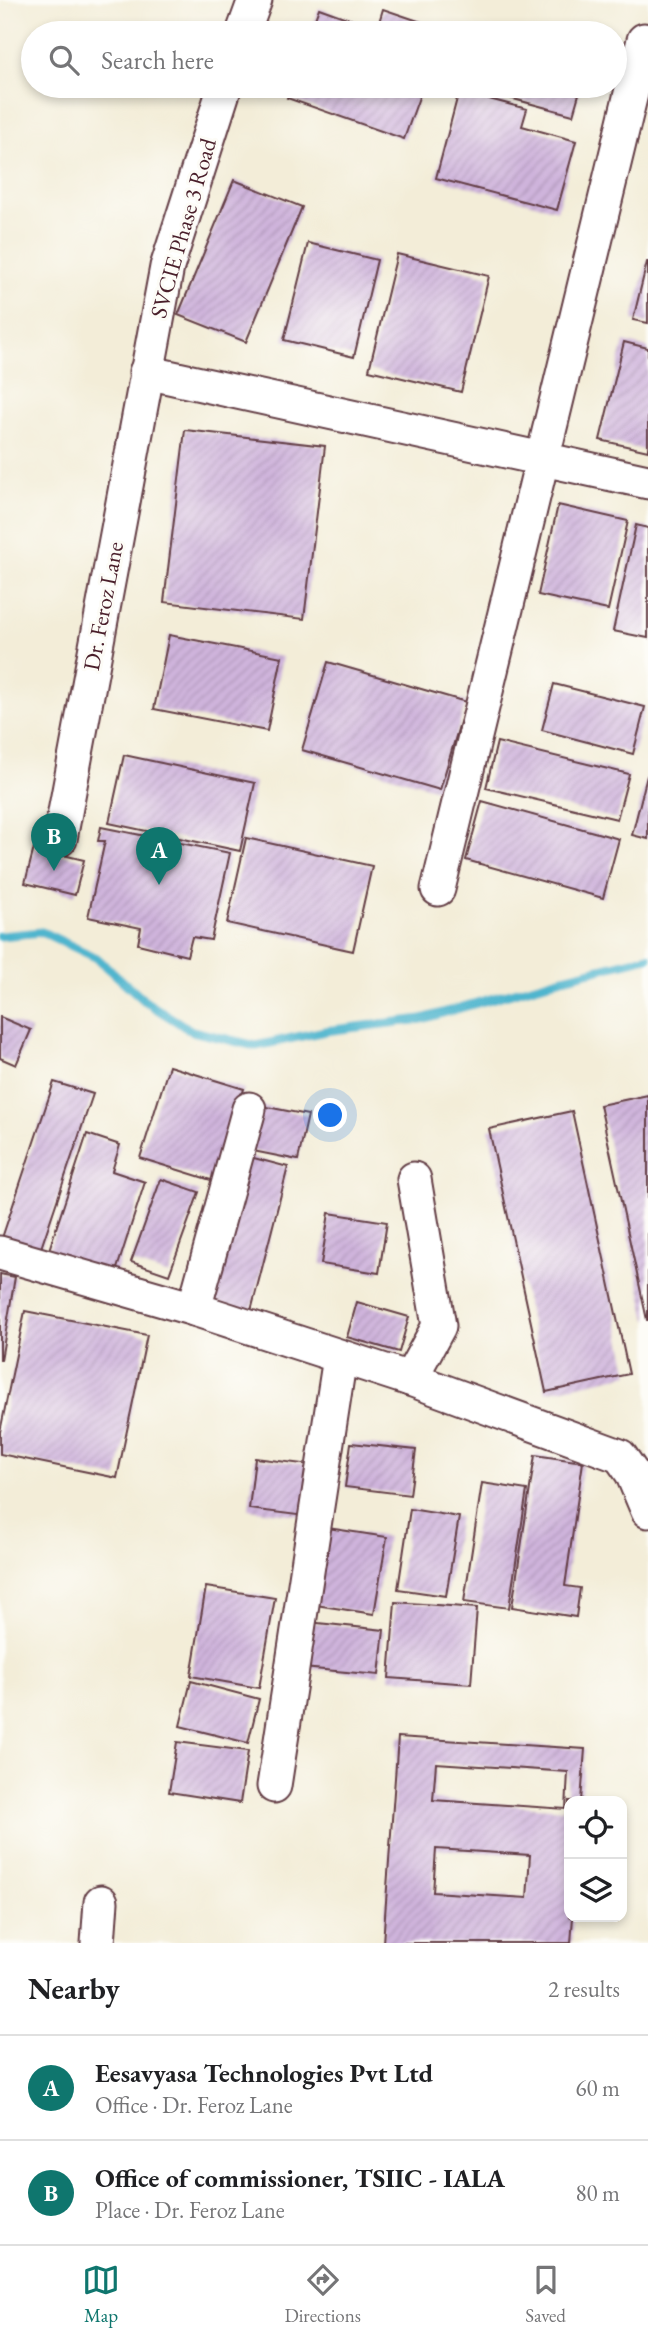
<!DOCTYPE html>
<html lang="en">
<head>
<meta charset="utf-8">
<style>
	:root { --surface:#fff; --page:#f2f2f2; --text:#202124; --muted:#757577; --line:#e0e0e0; --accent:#0f766e }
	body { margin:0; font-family:"EB Garamond",serif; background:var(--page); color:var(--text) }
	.controls { position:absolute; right:21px; bottom:21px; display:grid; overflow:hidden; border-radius:14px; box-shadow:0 4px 10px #0003 }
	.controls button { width:63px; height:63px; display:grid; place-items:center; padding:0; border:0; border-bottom:2px solid var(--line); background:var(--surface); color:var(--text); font:35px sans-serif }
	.you { position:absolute; left:331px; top:1116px; width:24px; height:24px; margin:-18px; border:5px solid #fff; border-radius:50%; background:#1a73e8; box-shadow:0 0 0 10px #1a73e833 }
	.badge { display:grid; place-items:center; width:46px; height:46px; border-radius:50%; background:var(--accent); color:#fff; font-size:23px; font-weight:700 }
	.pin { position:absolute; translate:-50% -58px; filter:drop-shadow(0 2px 4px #0008) }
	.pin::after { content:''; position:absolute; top:37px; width:24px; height:21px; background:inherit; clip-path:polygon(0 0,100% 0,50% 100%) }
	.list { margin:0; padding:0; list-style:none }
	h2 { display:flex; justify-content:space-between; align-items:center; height:91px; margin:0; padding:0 28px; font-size:30px }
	h2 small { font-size:23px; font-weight:400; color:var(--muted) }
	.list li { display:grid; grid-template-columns:46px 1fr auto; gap:21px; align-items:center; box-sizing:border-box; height:105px; padding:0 28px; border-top:2px solid var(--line) }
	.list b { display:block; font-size:26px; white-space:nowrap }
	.list p { margin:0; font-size:23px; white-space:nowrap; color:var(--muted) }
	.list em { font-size:23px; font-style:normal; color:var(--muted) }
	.icon { flex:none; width:38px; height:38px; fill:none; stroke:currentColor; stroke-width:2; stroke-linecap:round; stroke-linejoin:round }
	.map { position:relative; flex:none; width:648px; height:1943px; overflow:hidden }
	.search { position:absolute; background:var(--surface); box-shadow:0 4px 10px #0003; left:21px; right:21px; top:21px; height:77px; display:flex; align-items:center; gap:18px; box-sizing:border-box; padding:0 24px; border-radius:38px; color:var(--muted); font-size:26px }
	.sheet { height:301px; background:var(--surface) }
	nav { display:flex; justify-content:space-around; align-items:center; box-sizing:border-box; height:98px; border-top:2px solid var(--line); background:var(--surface); font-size:19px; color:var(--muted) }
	nav a { display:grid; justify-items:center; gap:4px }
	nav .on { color:var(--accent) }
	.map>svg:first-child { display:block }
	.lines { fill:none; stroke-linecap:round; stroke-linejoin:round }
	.stream { stroke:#4fb5ce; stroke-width:9 }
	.building { fill:url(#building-hatch); fill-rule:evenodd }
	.minor-casing { stroke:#633e45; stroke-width:37 }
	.minor { stroke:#fff; stroke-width:33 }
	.labels { text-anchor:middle; stroke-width:6; stroke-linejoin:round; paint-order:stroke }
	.street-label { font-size:23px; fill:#4a1f2b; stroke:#fdfcf7 }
</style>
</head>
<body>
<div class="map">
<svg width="648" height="1943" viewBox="0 0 648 1943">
	<defs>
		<pattern id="building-hatch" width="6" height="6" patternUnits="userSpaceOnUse" patternTransform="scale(1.75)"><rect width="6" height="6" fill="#cfb4dc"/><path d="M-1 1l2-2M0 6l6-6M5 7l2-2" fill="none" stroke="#b39abd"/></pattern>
	</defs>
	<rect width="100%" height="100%" fill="#fdfcf7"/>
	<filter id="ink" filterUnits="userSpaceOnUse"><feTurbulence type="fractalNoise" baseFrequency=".0143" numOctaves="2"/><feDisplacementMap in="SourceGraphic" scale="14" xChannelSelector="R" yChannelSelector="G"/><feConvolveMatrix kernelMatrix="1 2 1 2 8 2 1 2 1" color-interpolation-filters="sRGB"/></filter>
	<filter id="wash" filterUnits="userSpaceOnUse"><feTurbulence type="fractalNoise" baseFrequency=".00686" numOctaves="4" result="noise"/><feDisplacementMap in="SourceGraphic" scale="28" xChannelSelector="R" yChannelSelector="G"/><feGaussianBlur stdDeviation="1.57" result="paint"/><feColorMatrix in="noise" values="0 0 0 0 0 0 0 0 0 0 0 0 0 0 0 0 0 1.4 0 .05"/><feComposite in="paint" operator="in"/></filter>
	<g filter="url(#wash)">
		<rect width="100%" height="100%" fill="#f3edd8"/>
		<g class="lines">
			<path class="stream" d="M0,936L42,932L97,958L146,1002L192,1031L256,1046L325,1031L422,1019L559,979L648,957"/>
		</g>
		<g id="blocks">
			<g class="building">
				<path d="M319,8L377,29L383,9L442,29L441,33H310Z"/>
				<path d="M292,86H423L404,139L287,98Z"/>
				<path d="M550,86L579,94L573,115L469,87Z"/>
				<path d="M459,91L527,109L522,126L576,141L557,210L436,178Z"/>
				<path d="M234,180L302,207L246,342L178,315Z"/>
				<path d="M308,243L377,260L354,357L284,340Z"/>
				<path d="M397,254L489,276L461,392L369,370Z"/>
				<path d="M647,262H648V323L633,320Z"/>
				<path d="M624,342L648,348V451L600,440Z"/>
				<path d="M185,430L325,446L304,619L164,602Z"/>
				<path d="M558,505L628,521L608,610L538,595Z"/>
				<path d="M636,525L648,528V638L613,631Z"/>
				<path d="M169,635L282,657L267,731L154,709Z"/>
				<path d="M328,662L466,702L440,790L302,750Z"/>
				<path d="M554,684L645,707L633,754L542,730Z"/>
				<path d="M497,742L629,774L617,819L486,788Z"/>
				<path d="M124,755L255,783L240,851L109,823Z"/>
				<path d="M647,776H648V839L632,835Z"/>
				<path d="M482,801L619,839L603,898L466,860Z"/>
				<path d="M101,827L230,853L211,940L192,937L187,956L138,944L141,928L88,917L105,841H98Z"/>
				<path d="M246,838L372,866L353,951L227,923Z"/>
				<path d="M34,848L84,860L75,895L25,883Z"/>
				<path d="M0,1017L31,1030L16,1065L0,1058Z"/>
				<path d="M169,1066L244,1089L214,1181L140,1158Z"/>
				<path d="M54,1082L93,1094L39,1254L1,1241Z"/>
				<path d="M648,1095V1320H647L600,1105Z"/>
				<path d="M257,1105L308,1115L298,1160L248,1150Z"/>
				<path d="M572,1111L629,1374L546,1392L489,1129Z"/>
				<path d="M87,1134L120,1145L112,1171L145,1182L115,1275L48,1253Z"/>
				<path d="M246,1156L288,1167L251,1311L209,1300Z"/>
				<path d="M161,1179L199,1192L169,1275L131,1262Z"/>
				<path d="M329,1213L387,1222L379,1273L321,1264Z"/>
				<path d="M0,1274L15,1277L1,1360H0Z"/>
				<path d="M357,1302L409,1317L399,1352L347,1337Z"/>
				<path d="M25,1311L147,1335L117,1478L0,1454V1432Z"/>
				<path d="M351,1443L416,1450L410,1495L345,1487Z"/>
				<path d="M535,1455L583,1462L565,1586L580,1588L576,1617L512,1607Z"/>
				<path d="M255,1458L311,1465L305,1516L249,1509Z"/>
				<path d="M482,1483L527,1490L509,1608L464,1602Z"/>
				<path d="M410,1509L459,1517L446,1596L398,1589Z"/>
				<path d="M321,1527L387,1537L374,1614L309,1604Z"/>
				<path d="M206,1587L275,1598L259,1688L191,1676Z"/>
				<path d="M395,1602L477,1608L471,1684L389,1678Z"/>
				<path d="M308,1622L384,1630L379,1675L303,1668Z"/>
				<path d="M191,1681L259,1699L248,1743L180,1726Z"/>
				<path d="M398,1737L585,1749L581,1801H569V1917H573L571,1943H383ZM436,1763L568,1772L566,1809L433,1800ZM436,1849L530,1855L527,1898L433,1892Z"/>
				<path d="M177,1742L248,1751L240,1803L169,1792Z"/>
			</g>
		</g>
	</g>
	<g filter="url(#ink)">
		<use href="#blocks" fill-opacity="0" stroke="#633e45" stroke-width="2"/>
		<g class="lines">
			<g class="minor-casing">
				<g id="minor">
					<path d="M243,33L255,0"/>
					<path d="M146,372L648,482"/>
					<path d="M60,839L167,267L225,86"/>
					<path d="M438,889L644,40"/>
					<path d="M0,1253L194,1309L410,1379L620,1456L632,1473L648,1511"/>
					<path d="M194,1309L249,1109"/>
					<path d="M410,1379L439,1326L414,1179"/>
					<path d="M274,1786L340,1357"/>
					<path d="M98,1943L101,1902"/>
				</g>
			</g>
			<use href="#minor" class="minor"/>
		</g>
	</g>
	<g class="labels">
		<g class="street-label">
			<text transform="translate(183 228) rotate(-74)" y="8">SVCIE Phase 3 Road</text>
			<text transform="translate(103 606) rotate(-79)" y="8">Dr. Feroz Lane</text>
		</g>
	</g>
</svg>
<div class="controls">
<button><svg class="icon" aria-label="locate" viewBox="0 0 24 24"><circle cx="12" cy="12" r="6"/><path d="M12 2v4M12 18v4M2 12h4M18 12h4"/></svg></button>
<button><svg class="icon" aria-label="layers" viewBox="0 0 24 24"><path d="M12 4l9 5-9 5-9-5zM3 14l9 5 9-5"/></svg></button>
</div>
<div class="you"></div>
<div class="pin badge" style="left:159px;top:885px">A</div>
<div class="pin badge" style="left:54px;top:871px">B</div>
<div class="search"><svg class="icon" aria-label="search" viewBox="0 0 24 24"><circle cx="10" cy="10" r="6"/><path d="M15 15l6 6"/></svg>Search here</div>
</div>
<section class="sheet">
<h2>Nearby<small>2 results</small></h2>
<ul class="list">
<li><span class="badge">A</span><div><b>Eesavyasa Technologies Pvt Ltd</b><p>Office · Dr. Feroz Lane</p></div><em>60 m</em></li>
<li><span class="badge">B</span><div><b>Office of commissioner, TSIIC - IALA</b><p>Place · Dr. Feroz Lane</p></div><em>80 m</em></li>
</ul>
</section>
<nav>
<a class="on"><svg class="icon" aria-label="map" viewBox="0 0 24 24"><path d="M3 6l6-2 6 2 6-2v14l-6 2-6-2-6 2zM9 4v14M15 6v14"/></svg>Map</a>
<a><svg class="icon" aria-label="directions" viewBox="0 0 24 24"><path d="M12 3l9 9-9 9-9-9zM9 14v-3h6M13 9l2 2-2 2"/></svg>Directions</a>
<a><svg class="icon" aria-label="saved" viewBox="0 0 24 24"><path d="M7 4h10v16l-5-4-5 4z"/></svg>Saved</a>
</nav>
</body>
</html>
